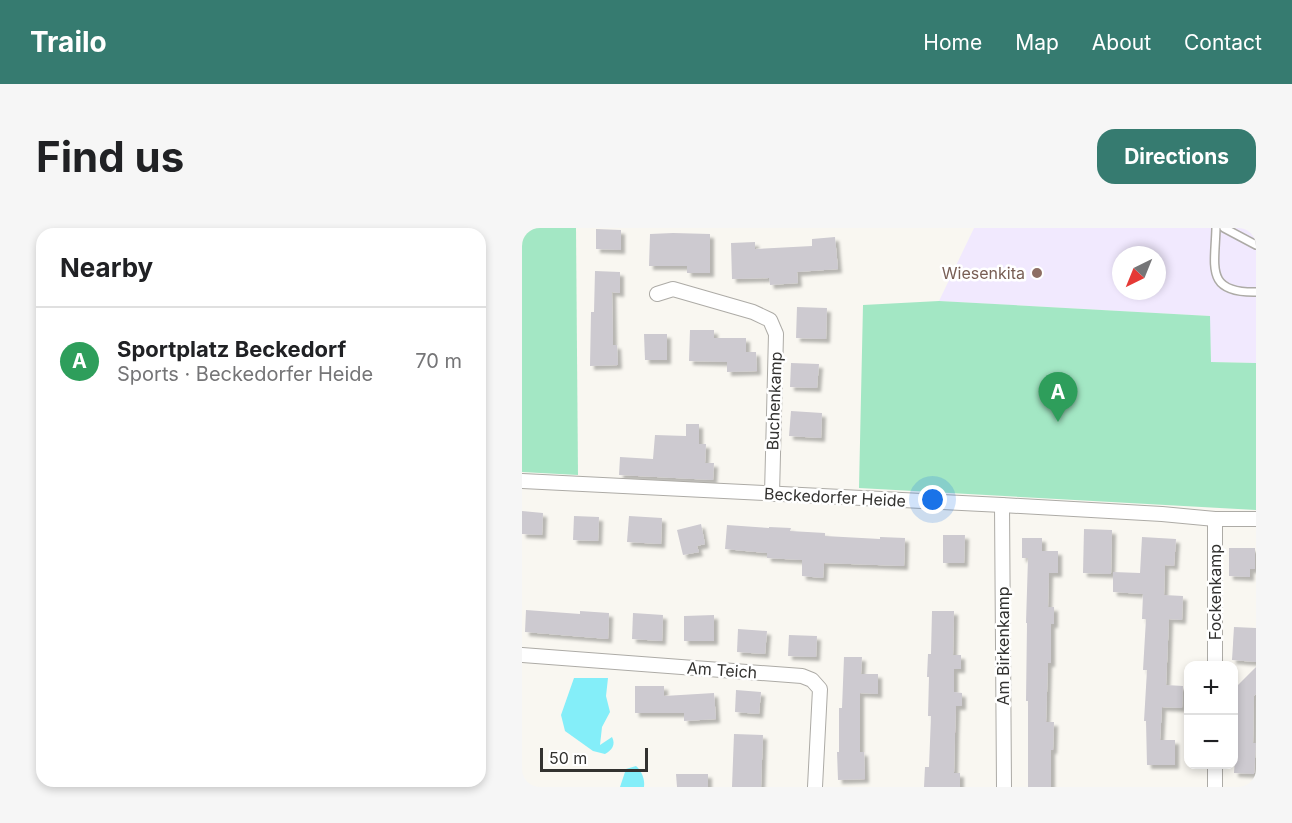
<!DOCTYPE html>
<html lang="en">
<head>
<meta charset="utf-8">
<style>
	:root { --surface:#fff; --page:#f6f6f6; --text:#202124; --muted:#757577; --line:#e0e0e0; --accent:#367b70 }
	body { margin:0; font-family:Inter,sans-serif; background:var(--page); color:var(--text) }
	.controls { position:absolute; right:18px; bottom:18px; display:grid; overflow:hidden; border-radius:12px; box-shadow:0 3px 9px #0003 }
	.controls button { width:54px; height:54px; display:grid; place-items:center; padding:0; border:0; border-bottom:2px solid var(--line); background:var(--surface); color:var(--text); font:30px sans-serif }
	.compass { position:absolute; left:590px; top:18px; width:54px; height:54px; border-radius:50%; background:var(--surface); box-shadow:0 3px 9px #0003; rotate:223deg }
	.scale { position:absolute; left:18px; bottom:15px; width:108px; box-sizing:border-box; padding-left:6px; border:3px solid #333230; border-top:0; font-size:16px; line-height:21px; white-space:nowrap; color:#333230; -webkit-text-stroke:4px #fff; paint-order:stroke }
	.you { position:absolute; left:411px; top:272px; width:21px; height:21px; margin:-15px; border:4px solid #fff; border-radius:50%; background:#1a73e8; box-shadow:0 0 0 9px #1a73e833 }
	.badge { display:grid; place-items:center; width:39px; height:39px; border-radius:50%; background:var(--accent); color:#fff; font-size:20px; font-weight:700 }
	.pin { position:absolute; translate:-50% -50px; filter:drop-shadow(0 2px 3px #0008) }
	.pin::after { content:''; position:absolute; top:32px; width:21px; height:18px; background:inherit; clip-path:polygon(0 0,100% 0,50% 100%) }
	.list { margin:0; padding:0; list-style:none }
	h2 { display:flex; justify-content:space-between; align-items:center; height:78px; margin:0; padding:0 24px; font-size:26px }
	h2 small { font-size:20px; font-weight:400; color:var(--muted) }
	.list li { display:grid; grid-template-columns:39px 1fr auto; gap:18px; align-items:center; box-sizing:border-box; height:108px; padding:0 24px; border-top:2px solid var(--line) }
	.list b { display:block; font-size:22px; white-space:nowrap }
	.list p { margin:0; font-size:20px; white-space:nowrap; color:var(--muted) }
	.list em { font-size:20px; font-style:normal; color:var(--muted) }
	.map { position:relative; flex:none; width:734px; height:559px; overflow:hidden; border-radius:18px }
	header { display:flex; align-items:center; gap:36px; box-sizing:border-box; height:84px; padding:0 30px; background:var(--accent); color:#fff }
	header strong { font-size:28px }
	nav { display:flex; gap:33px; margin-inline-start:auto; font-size:21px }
	.intro { display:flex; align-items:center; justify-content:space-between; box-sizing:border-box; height:144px; padding:0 36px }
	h1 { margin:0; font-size:42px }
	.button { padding:15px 27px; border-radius:18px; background:var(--accent); color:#fff; font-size:21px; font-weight:700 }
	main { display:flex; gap:36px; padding:0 36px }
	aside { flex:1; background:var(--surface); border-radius:18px; box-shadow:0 3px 9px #0003 }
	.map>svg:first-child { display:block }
	.education { fill:#f1e9fe; fill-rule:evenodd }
	.green { fill:#a3e7c4 }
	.water { fill:#84eef9 }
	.building { fill:#cdcad0; filter:url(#shadow) }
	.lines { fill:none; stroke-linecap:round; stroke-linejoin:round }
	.lane-casing { stroke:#adaba6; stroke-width:10 }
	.street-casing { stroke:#adaba6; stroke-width:16 }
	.lane { stroke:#fff; stroke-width:7 }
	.street { stroke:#fff; stroke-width:14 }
	.education-dot { fill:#8d6e63; stroke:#fff; stroke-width:2 }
	.labels { text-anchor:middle; stroke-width:5; stroke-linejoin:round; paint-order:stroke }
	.education-label { font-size:16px; fill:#785e54; stroke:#fff; text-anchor:end }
	.street-label { font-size:16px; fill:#333230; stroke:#fff }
</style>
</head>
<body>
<header>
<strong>Trailo</strong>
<nav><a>Home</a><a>Map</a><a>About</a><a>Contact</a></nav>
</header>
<div class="intro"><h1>Find us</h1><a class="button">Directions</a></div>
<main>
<aside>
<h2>Nearby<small></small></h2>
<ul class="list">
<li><span class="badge" style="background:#2e9e5b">A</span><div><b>Sportplatz Beckedorf</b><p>Sports · Beckedorfer Heide</p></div><em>70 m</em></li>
</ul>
</aside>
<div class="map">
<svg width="734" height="559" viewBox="0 0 734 559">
	<defs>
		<filter id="shadow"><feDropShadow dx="4" dy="4" stdDeviation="1.5" flood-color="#0004"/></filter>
	</defs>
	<rect width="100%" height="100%" fill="#f9f7f1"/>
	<path class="education" d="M452,0H734V135L689,134L687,88L417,73ZM599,27H635V63H599Z"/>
	<g class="green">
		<path d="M0,0H54L56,247L0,244Z"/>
		<path d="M417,73L688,88L689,134L734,135V282L337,260L341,77Z"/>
	</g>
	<g class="water">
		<path d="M52,450H86L84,468L88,484L80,499L78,517L90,509C94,517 90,522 83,526L71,523L43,503L39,487Z"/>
		<path d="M114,538C120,543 123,552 122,559H98L104,541Z"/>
	</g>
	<g class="building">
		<path d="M74,1L99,2V22L74,21Z"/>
		<path d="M151,5L188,6V45H165V38H127L128,6Z"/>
		<path d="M313,9L316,41L275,44L276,55L248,57L247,50L210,51L209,15L233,14V21L290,18V11Z"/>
		<path d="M73,43L98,44V65L90,64L91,117H95L96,137L68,138L69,84H72Z"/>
		<path d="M275,79L305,80L304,111L274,110Z"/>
		<path d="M168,102H192V110H224V124H234L235,143L205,144V134L167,133Z"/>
		<path d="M122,106H145V132H123Z"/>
		<path d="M269,135L297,136L295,160L268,159Z"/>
		<path d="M269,183L300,185L299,210L267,208Z"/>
		<path d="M164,196H177V216H184L183,235H192L191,252L97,247L98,229L131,231L133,207L164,208Z"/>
		<path d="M0,283L21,285L20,307L0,306Z"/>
		<path d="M52,288L77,289L76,313L51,312Z"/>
		<path d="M107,288L140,290L139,316L105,314Z"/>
		<path d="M179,296L183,316L175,318L177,324L161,327L155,302Z"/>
		<path d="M205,297L247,300V299L269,300L268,303L303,305V308L358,311V309L383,310L382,338L302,335L301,350L280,348V332L245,330V325L203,321Z"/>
		<path d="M562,301L590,302L589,346L561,345Z"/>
		<path d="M421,307H443L442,335H421Z"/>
		<path d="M620,309L654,311L652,338L643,337L642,367L661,368L660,392L647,391L644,457L661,458L660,480L640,479L638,512H653V537H625L624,493H622L625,442H621L624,391H620L621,366L591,364V344L618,345Z"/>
		<path d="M500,310H520V323H536V345H527L526,379H532V396H529V435H526L524,494H532L531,522H529V559H506V473H504L505,395H504L506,330H500Z"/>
		<path d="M707,320H733V341H728V349L707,348Z"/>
		<path d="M4,382L58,386V383L87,385L86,411L3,404Z"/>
		<path d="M410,383H432L431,427H439V441H432V464L440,465V478H434L433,505L432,545H438V559H402L403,539H407L409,488H406L407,449H405L406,426H409Z"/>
		<path d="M111,385L141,387L140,413L110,411Z"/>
		<path d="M192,387V413H162V388Z"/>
		<path d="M712,399L734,400V434L710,432Z"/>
		<path d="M216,401L245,403L243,426L215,424Z"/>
		<path d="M267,407L295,408L294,429L266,428Z"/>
		<path d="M322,429H340L339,446H356V466L338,465V524H342L343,551L316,552L315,524H317V480H320Z"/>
		<path d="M734,439V466L732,468L731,515H734L732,546L712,545L715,499H711V462Z"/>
		<path d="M113,458H142V468L192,465L194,491L162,493V485H113Z"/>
		<path d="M214,462L239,464L237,486L213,484Z"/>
		<path d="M212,506L241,507L239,559H210Z"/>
		<path d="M154,546H186V559H155Z"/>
	</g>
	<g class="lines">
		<g class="lane-casing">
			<g id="lane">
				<path d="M694,0C693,39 683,65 734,64"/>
				<path d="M702,0L734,17"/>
			</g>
		</g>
		<g class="street-casing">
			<g id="street">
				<path d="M135,66L151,61L231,84L248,92L254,106L250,266"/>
				<path d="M0,253L480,277L640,286L693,291H734"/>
				<path d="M480,277L482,559"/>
				<path d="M0,427L280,448L290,452L298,461L293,559"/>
				<path d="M693,437V291"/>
				<path d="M693,559V536"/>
			</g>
		</g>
		<use href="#lane" class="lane"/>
		<use href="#street" class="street"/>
	</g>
	<circle class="education-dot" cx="515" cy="45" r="6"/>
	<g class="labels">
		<g class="education-label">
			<text x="503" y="51">Wiesenkita</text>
		</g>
		<g class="street-label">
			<text transform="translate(252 173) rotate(-88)" y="6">Buchenkamp</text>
			<text transform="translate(313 269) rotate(3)" y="6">Beckedorfer Heide</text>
			<text transform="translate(693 364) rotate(-90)" y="6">Fockenkamp</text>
			<text transform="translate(481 418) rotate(-90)" y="6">Am Birkenkamp</text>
			<text transform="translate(200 442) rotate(4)" y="6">Am Teich</text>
		</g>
	</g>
</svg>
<div class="controls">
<button>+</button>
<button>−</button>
</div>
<svg class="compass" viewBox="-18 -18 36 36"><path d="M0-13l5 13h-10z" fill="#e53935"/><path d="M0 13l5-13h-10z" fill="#757577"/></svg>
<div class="scale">50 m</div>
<div class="you"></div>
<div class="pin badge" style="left:536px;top:194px;background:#2e9e5b">A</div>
</div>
</main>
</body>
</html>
